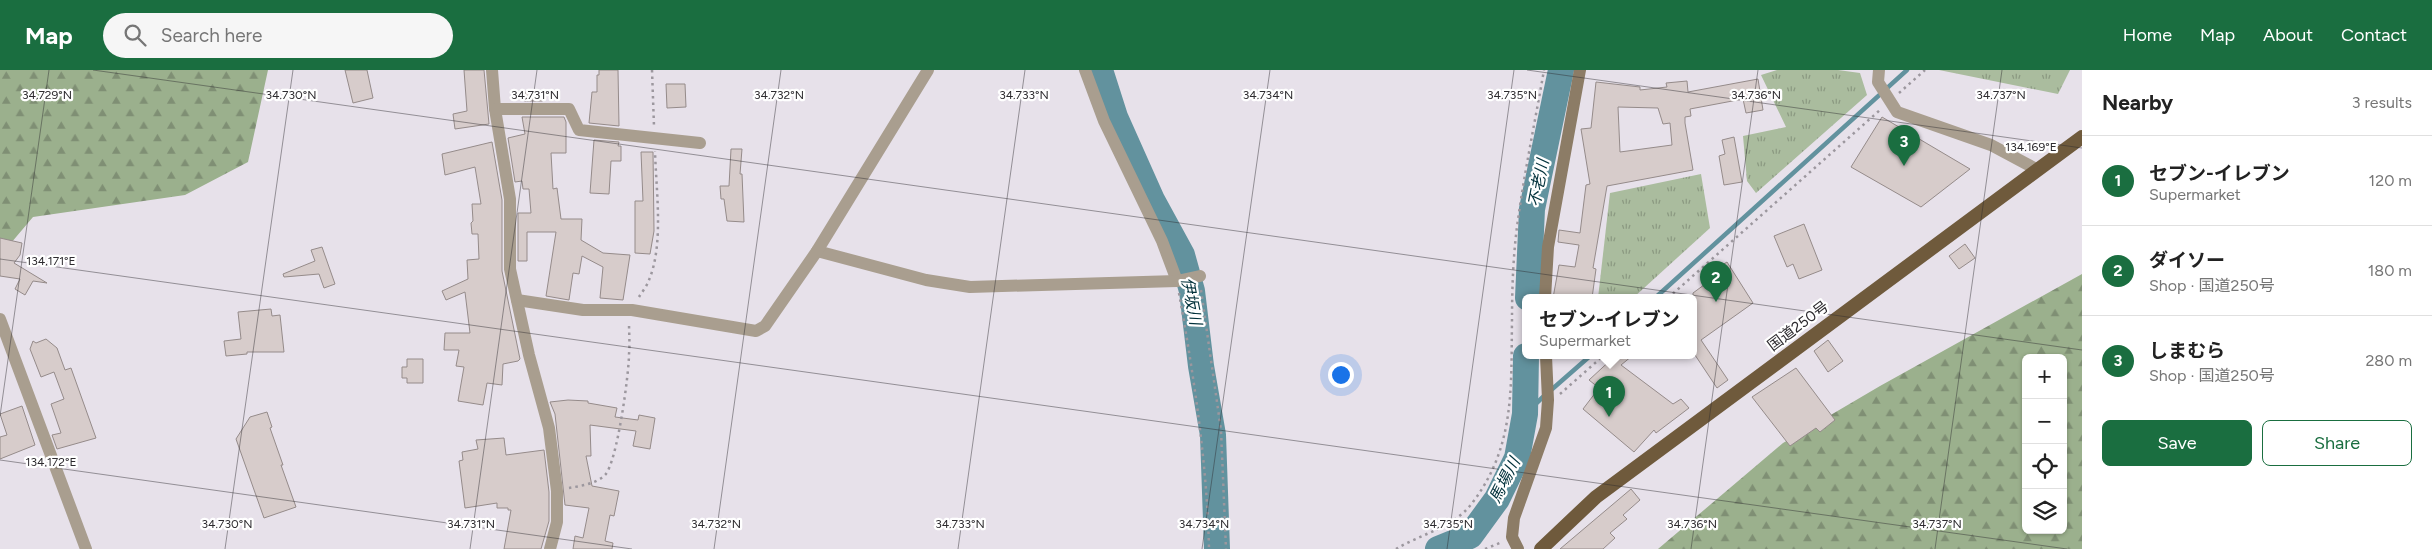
<!DOCTYPE html>
<html lang="en">
<head>
<meta charset="utf-8">
<style>
	:root { --surface:#fff; --page:#f6f6f6; --text:#222; --muted:#767676; --line:#e0e0e0; --accent:#1a6e40 }
	body { margin:0; font-family:Figtree,"Noto Sans JP",sans-serif; background:var(--page); color:var(--text) }
	.controls { position:absolute; right:15px; bottom:15px; display:grid; overflow:hidden; border-radius:8px; box-shadow:0 1px 4px #0004 }
	.controls button { width:45px; height:45px; display:grid; place-items:center; padding:0; border:0; border-bottom:1px solid var(--line); background:var(--surface); color:var(--text); font:25px sans-serif }
	.you { position:absolute; left:1340px; top:304px; width:18px; height:18px; margin:-12px; border:4px solid #fff; border-radius:50%; background:#1a73e8; box-shadow:0 0 0 8px #1a73e833 }
	.badge { display:grid; place-items:center; width:32px; height:32px; border-radius:50%; background:var(--accent); color:#fff; font-size:16px; font-weight:700 }
	.pin { position:absolute; translate:-50% -41px; filter:drop-shadow(0 1px 2px #0008) }
	.pin::after { content:''; position:absolute; top:26px; width:18px; height:15px; background:inherit; clip-path:polygon(0 0,100% 0,50% 100%) }
	.popup { position:absolute; left:1522px; top:224px; width:175px; height:65px; box-sizing:border-box; display:grid; place-content:center; border-radius:8px; background:var(--surface); filter:drop-shadow(0 1px 4px #0005); font-size:16px; white-space:nowrap; color:var(--muted) }
	.popup b { font-size:19px; color:var(--text) }
	.popup::after { content:''; position:absolute; left:50%; top:100%; margin-left:-10px; border:10px solid transparent; border-top-color:var(--surface) }
	.list { margin:0; padding:0; list-style:none }
	h2 { display:flex; justify-content:space-between; align-items:center; height:65px; margin:0; padding:0 20px; font-size:21px }
	h2 small { font-size:16px; font-weight:400; color:var(--muted) }
	.list li { display:grid; grid-template-columns:32px 1fr auto; gap:15px; align-items:center; box-sizing:border-box; height:90px; padding:0 20px; border-top:1px solid var(--line) }
	.list b { display:block; font-size:19px; white-space:nowrap }
	.list p { margin:0; font-size:16px; white-space:nowrap; color:var(--muted) }
	.list em { font-size:16px; font-style:normal; color:var(--muted) }
	.actions { display:flex; gap:10px; padding:15px 20px }
	.actions a { flex:1; padding:11px 0; border:1px solid var(--accent); border-radius:8px; text-align:center; font-size:18px; color:var(--accent) }
	.actions .main { background:var(--accent); color:#fff }
	.icon { flex:none; width:28px; height:28px; fill:none; stroke:currentColor; stroke-width:2; stroke-linecap:round; stroke-linejoin:round }
	.map { position:relative; flex:none; width:2082px; height:479px; overflow:hidden }
	header { display:flex; align-items:center; gap:30px; box-sizing:border-box; height:70px; padding:0 25px; background:var(--accent); color:#fff }
	header strong { font-size:24px }
	nav { display:flex; gap:28px; margin-inline-start:auto; font-size:18px }
	.search { width:350px; height:45px; background:var(--page); display:flex; align-items:center; gap:12px; box-sizing:border-box; padding:0 18px; border-radius:28px; color:var(--muted); font-size:19px }
	main { display:flex }
	aside { flex:1; background:var(--surface) }
	.map>svg:first-child { display:block }
	.grass { fill:url(#grass-tufts) }
	.forest { fill:url(#forest-firs); fill-rule:evenodd }
	.lines { fill:none; stroke-linecap:round; stroke-linejoin:round }
	.stream { stroke:#62929e; stroke-width:4.5 }
	.river { stroke:#62929e; stroke-width:26 }
	.building { fill:#d7cccb; stroke:#958b8a; fill-rule:evenodd }
	.path { stroke:#9c979e; stroke-width:2.5; stroke-dasharray:2.5 4; stroke-linecap:butt }
	.minor { stroke:#a99e8f; stroke-width:12 }
	.secondary { stroke:#8c7c66; stroke-width:12 }
	.trunk { stroke:#6f5a3c; stroke-width:14 }
	.ticks { fill:none; stroke:#2d2b2f; stroke-width:1; stroke-opacity:0.45 }
	.labels { text-anchor:middle; stroke-width:4.5; stroke-linejoin:round; paint-order:stroke }
	.street-label { font-size:15px; fill:#2d2b2f; stroke:#fff }
	.water-label { font-size:16px; font-style:italic; fill:#00303a; stroke:#fff }
	.ticks-label { font-size:12px; text-anchor:middle; fill:#2d2b2f; stroke:#fff; stroke-width:4.5; stroke-linejoin:round; paint-order:stroke }
</style>
</head>
<body>
<header>
<strong>Map</strong>
<div class="search"><svg class="icon" aria-label="search" viewBox="0 0 24 24"><circle cx="10" cy="10" r="6"/><path d="M15 15l6 6"/></svg>Search here</div>
<nav><a>Home</a><a>Map</a><a>About</a><a>Contact</a></nav>
</header>
<main>
<div class="map">
<svg width="2082" height="479" viewBox="0 0 2082 479">
	<defs>
		<pattern id="grass-tufts" width="24" height="20" patternUnits="userSpaceOnUse" patternTransform="scale(1.25)"><rect width="24" height="20" fill="#aabc9e"/><path d="M3 7l-1-3M5 7V3M7 7l1-3M15 17l-1-3M17 17v-4M19 17l1-3" fill="none" stroke="#8b9981"/></pattern>
		<pattern id="forest-firs" width="22" height="20" patternUnits="userSpaceOnUse" patternTransform="scale(1.25)"><rect width="22" height="20" fill="#9bb08d"/><path d="M5 1l3.5 6h-7zM16 11l3.5 6h-7z" fill="#7f8f74"/></pattern>
	</defs>
	<rect width="100%" height="100%" fill="#e7e1ea"/>
	<g class="grass">
		<path d="M1777,0H1838L1860,3L1867,25L1756,123L1747,111L1743,66L1786,57L1761,5Z"/>
		<path d="M1939,0H2070L2058,24Z"/>
		<path d="M1701,104L1710,158L1633,228H1598L1610,123Z"/>
	</g>
	<g class="forest">
		<path d="M0,0H268L248,92L185,125L33,147L0,186Z"/>
		<path d="M2082,204V479H1658L1783,373L1880,316ZM2026,288H2063V460H2026Z"/>
	</g>
	<g class="lines">
		<g class="stream">
			<path d="M1655,228L1907,0"/>
			<path d="M1550,321L1590,286"/>
			<path d="M1525,344L1544,326"/>
		</g>
		<g class="river">
			<path d="M1100,0L1115,47L1152,130L1182,185L1192,221L1201,296L1213,365L1217,479"/>
			<path d="M1528,228L1532,139L1561,0"/>
			<path d="M1438,479L1470,466L1497,429L1517,388L1525,344L1526,286"/>
		</g>
	</g>
	<g class="building">
		<path d="M345,0H367L373,28L353,33Z"/>
		<path d="M464,0H484L489,54L455,59L453,44L467,41Z"/>
		<path d="M599,0H618L619,56L589,53L592,22H597V5H599Z"/>
		<path d="M1758,9L1763,40L1746,43L1743,29L1690,39L1691,46L1685,47V53L1693,100L1607,116L1593,198L1596,199L1592,228H1553L1559,195L1575,197L1579,175L1558,172L1559,160L1580,163L1586,115L1590,114L1581,59L1591,58L1596,12L1640,17V20L1667,17L1666,13L1687,11L1688,22ZM1618,37L1658,38L1663,54L1670,53L1672,75L1620,82Z"/>
		<path d="M666,14H685L686,37L667,38Z"/>
		<rect x="525" y="22" width="17" height="9"/>
		<path d="M522,47H564L566,52V83H551L553,119L557,118L561,149H582L581,170L603,183L630,185L623,230L600,228L603,197L582,186L579,204L573,203L569,230L546,226L556,162H527V191H518V143H531L529,119H523L522,111L515,112L508,68L525,64Z"/>
		<path d="M1882,47L1970,99L1921,137L1851,97Z"/>
		<path d="M1734,67L1742,112L1724,115L1719,86L1725,84L1722,70Z"/>
		<path d="M594,70L619,72L618,76H621V91H611L609,124L590,123Z"/>
		<path d="M492,72L502,130V201L520,289L518,291L503,294L502,315L487,313L483,335L458,331L464,297L456,296L459,280H444L445,263H470L465,222L446,230L442,221L468,209L467,190L479,189L478,164H472L471,153L473,151L472,134H481L475,97L445,105L442,84Z"/>
		<path d="M731,79H742L740,104H742L744,152L727,151L724,129H721L720,116H729Z"/>
		<path d="M641,82H653L654,161L650,184L635,183V131H643Z"/>
		<path d="M1804,154L1822,200L1799,209L1793,194L1787,197L1774,166Z"/>
		<path d="M0,168L22,173L20,185L14,193L47,213L33,211L25,225L15,219L20,209L0,206Z"/>
		<path d="M1965,174L1975,188L1959,199L1949,186Z"/>
		<path d="M322,177L335,214L324,218L319,204L284,207L283,204L315,191L311,180Z"/>
		<path d="M1727,192L1753,233L1701,270L1728,310L1717,318L1693,282V223L1708,212L1705,206Z"/>
		<path d="M271,239L272,246L280,245L284,282H247V284L226,286L224,271L241,269L238,242Z"/>
		<path d="M46,269L57,278L65,300L71,298L96,368L57,379L52,365L61,363L51,334L64,329L54,302L41,307L30,279L33,271L36,273Z"/>
		<path d="M1828,270L1843,291L1828,302L1814,281Z"/>
		<path d="M1615,286H1632L1621,295L1673,334L1681,329L1689,338L1656,363L1654,360L1634,382L1583,339L1599,318L1589,310Z"/>
		<path d="M407,289H423V313H407V308H402V297H407Z"/>
		<path d="M1796,298L1835,350L1820,362L1816,358L1790,376L1752,327Z"/>
		<path d="M568,330L588,331V333L617,338L615,347L638,350L639,345L655,348L650,379L633,376L636,361L590,355L591,386H586L592,416L619,421L614,446L610,445L605,471L613,473L612,479H573L575,466L583,468L589,438L565,435L555,344L550,332Z"/>
		<path d="M22,336L35,375L0,389V367L7,365L0,344Z"/>
		<path d="M267,342L272,357L270,358L283,395H281L296,437L264,448L236,369L250,347Z"/>
		<path d="M504,368L506,385L544,380L549,422V451L541,479H504L511,440H508V438H497V433L465,438L459,391L463,390L462,382L478,379L476,370Z"/>
		<path d="M1631,419L1640,430L1623,445L1627,449L1610,463L1615,468L1603,479H1560Z"/>
	</g>
	<g class="lines">
		<g class="path">
			<path d="M652,0L654,56"/>
			<path d="M1899,23L1925,0"/>
			<path d="M1201,220L1221,360L1226,479"/>
			<path d="M1179,223C1194,307 1207,393 1209,479"/>
			<path d="M639,227C642,222 647,216 649,210C664,174 656,120 655,81"/>
			<path d="M1668,228L1880,40"/>
			<path d="M1560,324L1603,286"/>
			<path d="M569,418C580,416 596,414 605,405C617,393 629,304 629,284C630,274 629,263 629,253"/>
			<path d="M1396,479C1421,464 1455,457 1473,432C1515,376 1511,318 1512,251C1512,220 1513,188 1517,157C1524,104 1535,52 1544,0"/>
			<path d="M1485,479L1502,472"/>
		</g>
		<g class="minor">
			<path d="M492,0L495,39L510,129V199L529,285L549,358L557,421V452L550,479"/>
			<path d="M1085,0L1104,51L1162,171L1177,211"/>
			<path d="M1879,0L1878,12L1897,42L1991,75L2038,100"/>
			<path d="M495,39H569L579,60L700,73"/>
			<path d="M817,181L926,210L970,217L1177,211L1200,206"/>
			<path d="M517,230L583,240H632L756,261L765,256L817,181L928,0"/>
			<path d="M0,249L86,479"/>
		</g>
		<g class="secondary">
			<path d="M1545,228L1548,177L1580,0"/>
			<path d="M1518,479L1512,467L1514,448L1546,358L1548,330L1546,286"/>
		</g>
		<path class="trunk" d="M1541,479L1596,427L2082,67"/>
	</g>
	<path class="ticks" d="M93,0L2082,280M1527,0L2082,78M0,189L2067,479M0,346L49,0M0,390L632,479M225,479L293,0M470,479L537,0M714,479L781,0M958,479L1025,0M1202,479L1270,0M1447,479L1514,0M1691,479L1758,0M1935,479L2002,0"/>
	<g class="labels">
		<g class="street-label">
			<text transform="translate(1798 256) rotate(-37)" y="5">国道250号</text>
		</g>
		<g class="water-label">
			<text transform="translate(1538 113) rotate(-79)" y="6">不老川</text>
			<text transform="translate(1192 231) rotate(79)" y="6">伊坂川</text>
			<text transform="translate(1504 410) rotate(-63)" y="6">馬場川</text>
		</g>
	</g>
	<g class="ticks-label">
		<text x="47" y="29">34.729°N</text>
		<text x="291" y="29">34.730°N</text>
		<text x="535" y="29">34.731°N</text>
		<text x="779" y="29">34.732°N</text>
		<text x="1024" y="29">34.733°N</text>
		<text x="1268" y="29">34.734°N</text>
		<text x="1512" y="29">34.735°N</text>
		<text x="1756" y="29">34.736°N</text>
		<text x="2001" y="29">34.737°N</text>
		<text x="2031" y="81">134.169°E</text>
		<text x="51" y="195">134.171°E</text>
		<text x="51" y="396">134.172°E</text>
		<text x="227" y="458">34.730°N</text>
		<text x="471" y="458">34.731°N</text>
		<text x="716" y="458">34.732°N</text>
		<text x="960" y="458">34.733°N</text>
		<text x="1204" y="458">34.734°N</text>
		<text x="1448" y="458">34.735°N</text>
		<text x="1692" y="458">34.736°N</text>
		<text x="1937" y="458">34.737°N</text>
	</g>
</svg>
<div class="controls">
<button>+</button>
<button>−</button>
<button><svg class="icon" aria-label="locate" viewBox="0 0 24 24"><circle cx="12" cy="12" r="6"/><path d="M12 2v4M12 18v4M2 12h4M18 12h4"/></svg></button>
<button><svg class="icon" aria-label="layers" viewBox="0 0 24 24"><path d="M12 4l9 5-9 5-9-5zM3 14l9 5 9-5"/></svg></button>
</div>
<div class="you"></div>
<div class="pin badge" style="left:1609px;top:347px">1</div>
<div class="popup"><b>セブン-イレブン</b>Supermarket</div>
<div class="pin badge" style="left:1716px;top:232px">2</div>
<div class="pin badge" style="left:1904px;top:96px">3</div>
</div>
<aside>
<h2>Nearby<small>3 results</small></h2>
<ul class="list">
<li><span class="badge">1</span><div><b>セブン-イレブン</b><p>Supermarket</p></div><em>120 m</em></li>
<li><span class="badge">2</span><div><b>ダイソー</b><p>Shop · 国道250号</p></div><em>180 m</em></li>
<li><span class="badge">3</span><div><b>しまむら</b><p>Shop · 国道250号</p></div><em>280 m</em></li>
</ul>
<div class="actions"><a class="main">Save</a><a>Share</a></div>
</aside>
</main>
</body>
</html>
